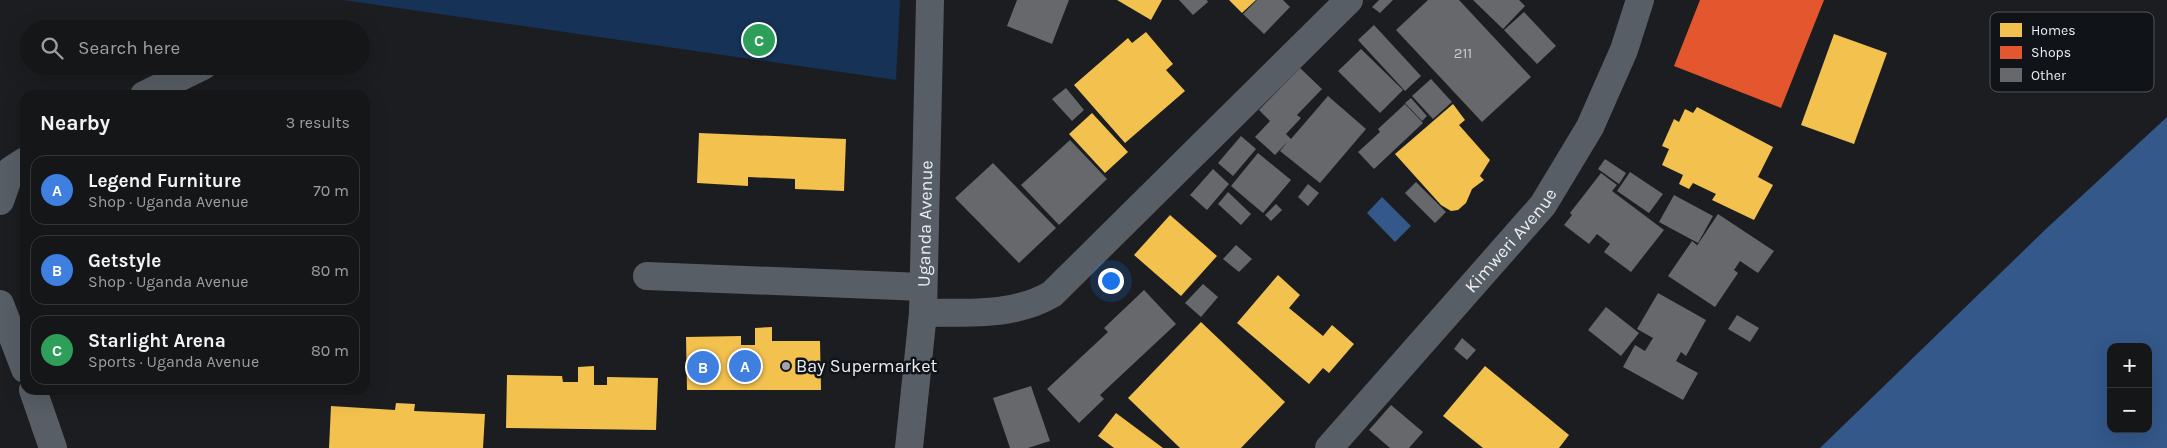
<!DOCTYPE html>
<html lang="en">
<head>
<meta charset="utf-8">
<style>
	:root { --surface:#141618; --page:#1d1f21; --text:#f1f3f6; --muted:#9d9fa2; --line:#333537; --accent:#1a73e8 }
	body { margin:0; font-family:Karla,sans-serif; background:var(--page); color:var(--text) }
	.controls { position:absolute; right:15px; bottom:15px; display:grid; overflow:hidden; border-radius:10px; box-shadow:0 5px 20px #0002 }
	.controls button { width:45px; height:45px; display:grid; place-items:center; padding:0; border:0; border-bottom:1px solid var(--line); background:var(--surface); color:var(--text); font:25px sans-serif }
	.you { position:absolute; left:1110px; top:280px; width:18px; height:18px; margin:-12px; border:4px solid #fff; border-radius:50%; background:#1a73e8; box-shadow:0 0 0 8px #1a73e833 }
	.badge { display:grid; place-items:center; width:32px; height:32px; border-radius:50%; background:var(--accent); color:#fff; font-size:16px; font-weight:700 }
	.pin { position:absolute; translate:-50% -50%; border:2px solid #fff; box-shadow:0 1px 5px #0006 }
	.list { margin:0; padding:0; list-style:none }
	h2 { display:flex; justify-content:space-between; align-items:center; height:65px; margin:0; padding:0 20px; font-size:21px }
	h2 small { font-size:16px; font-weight:400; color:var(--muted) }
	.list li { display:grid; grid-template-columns:32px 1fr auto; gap:15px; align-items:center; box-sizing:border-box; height:70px; margin:0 10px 10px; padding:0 10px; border:1px solid var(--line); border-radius:15px }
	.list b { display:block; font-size:19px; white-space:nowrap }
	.list p { margin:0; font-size:16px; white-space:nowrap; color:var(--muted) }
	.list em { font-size:16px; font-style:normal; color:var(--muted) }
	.icon { flex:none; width:28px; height:28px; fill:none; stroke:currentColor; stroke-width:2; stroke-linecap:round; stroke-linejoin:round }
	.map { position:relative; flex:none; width:2167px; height:448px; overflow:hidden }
	.search { position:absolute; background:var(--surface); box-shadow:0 5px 20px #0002; left:20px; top:20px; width:350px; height:55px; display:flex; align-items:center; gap:12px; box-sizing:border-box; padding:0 18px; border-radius:28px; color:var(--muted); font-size:19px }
	.panel { position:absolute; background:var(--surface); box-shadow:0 5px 20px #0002; left:20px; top:90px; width:350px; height:305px; border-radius:15px }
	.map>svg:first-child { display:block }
	.green { fill:#163256 }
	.water { fill:#34588a; fill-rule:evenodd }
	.homes { fill:#f2c14e }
	.shops { fill:#e4572e }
	.building { fill:#66686b }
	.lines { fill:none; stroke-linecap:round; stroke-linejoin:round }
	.minor { stroke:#585e65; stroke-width:28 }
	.poi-dot { fill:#a2a4a8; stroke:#101419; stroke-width:2 }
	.labels { text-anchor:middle; stroke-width:5; stroke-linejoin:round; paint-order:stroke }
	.number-label { font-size:15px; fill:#c9ccd0 }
	.street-label { font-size:18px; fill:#eaedf1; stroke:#101419 }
	.poi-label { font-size:18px; fill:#eaedf1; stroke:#101419; text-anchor:start }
	.key { fill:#101419; stroke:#51555a; stroke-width:1 }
	.key-label { font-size:14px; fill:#eaedf1 }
</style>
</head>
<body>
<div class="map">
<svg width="2167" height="448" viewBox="0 0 2167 448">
	<rect width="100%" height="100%" fill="#1b1d20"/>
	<path class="green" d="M343,0H900L896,80Z"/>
	<g class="water">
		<path d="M2167,117V448H1820L2047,228ZM2111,347H2148V429H2111Z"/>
		<path d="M1382,197L1411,226L1395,242L1367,213Z"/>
	</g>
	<g class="homes">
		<path d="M1117,0H1162L1151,20Z"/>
		<path d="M1229,0H1256L1242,13Z"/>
		<path d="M1146,32L1173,64L1166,70L1185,91L1125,143L1074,85L1128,38L1132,43Z"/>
		<path d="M1834,34L1887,53L1854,144L1801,125Z"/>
		<path d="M1453,104L1465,120L1459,125L1490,160L1480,176L1484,180L1472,189L1466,203L1458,210L1451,211L1441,205L1395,154Z"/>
		<path d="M1697,107L1773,147L1758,177L1773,185L1754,220L1712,200L1716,194L1693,183L1689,189L1679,184L1683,175L1662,165L1669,149L1662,146L1674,119L1679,122L1685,109L1693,113Z"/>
		<path d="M1092,113L1128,152L1105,173L1069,134Z"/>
		<path d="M699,133L846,139L844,191L795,189V179L748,177V186L697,183Z"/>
		<path d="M1170,215L1217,256L1181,296L1134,255Z"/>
		<path d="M1278,275L1300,295L1289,308L1323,336L1332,325L1354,344L1329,373L1323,368L1309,384L1237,323Z"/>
		<path d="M1201,322L1285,402L1241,448H1180L1128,398Z"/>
		<path d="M772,327V341H820L821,390H687L686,337L741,336V345H755V328Z"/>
		<path d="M594,366V385H607V377L658,378L656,430L506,428L507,375L562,376L563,382H578V367Z"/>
		<path d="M1485,366L1569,435L1559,448H1483L1443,416Z"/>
		<path d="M396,403L415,404L414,411L485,414L483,448H329L331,406L395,410Z"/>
		<path d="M1116,413L1163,448H1114L1098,436Z"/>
	</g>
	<path class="shops" d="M1700,0H1824L1781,108L1674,66Z"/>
	<g class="building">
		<path d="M1017,0H1069L1052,44L1007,26Z"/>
		<path d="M1179,0H1207L1208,2L1193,15Z"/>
		<path d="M1257,0H1283L1290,7L1264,34L1243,14Z"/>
		<path d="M1379,0H1393L1380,13L1372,7Z"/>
		<path d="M1428,0H1459L1531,77L1482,122L1396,30Z"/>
		<path d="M1473,0H1519L1525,6L1503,29Z"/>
		<path d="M1524,12L1556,46L1537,64L1504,30Z"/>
		<path d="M1374,25L1421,76L1405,91L1358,40Z"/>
		<path d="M1361,49L1403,90L1380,113L1338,71Z"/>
		<path d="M1300,68L1322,89L1297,115L1301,118L1286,134L1291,139L1328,96L1366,129L1320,183L1280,151L1288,141L1275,155L1255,137L1270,121L1259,110Z"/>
		<path d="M1431,79L1452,102L1433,119L1412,96Z"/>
		<path d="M1066,88L1084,110L1072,121L1052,99Z"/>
		<path d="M1411,98L1427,116L1422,121L1405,103Z"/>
		<path d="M1405,104L1423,123L1374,169L1358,152L1380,132L1378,129Z"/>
		<path d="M1241,136L1256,149L1233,176L1218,163Z"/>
		<path d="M1070,140L1107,179L1059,225L1021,185Z"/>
		<path d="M1258,153L1291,180L1263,213L1231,186Z"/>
		<path d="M1605,159L1626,173L1619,184L1598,169Z"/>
		<path d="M993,163L1056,228L1019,263L955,198Z"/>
		<path d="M1213,169L1229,184L1207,210L1190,195Z"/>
		<path d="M1630,172L1663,194L1649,213L1617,191Z"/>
		<path d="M1601,173L1617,185L1612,191L1664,230L1631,272L1604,252L1610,244L1597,234L1589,244L1564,225L1572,215L1570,213Z"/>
		<path d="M1416,182L1446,212L1435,223L1405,193Z"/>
		<path d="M1308,184L1319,193L1308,206L1298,197Z"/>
		<path d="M1228,192L1251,214L1241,225L1218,204Z"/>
		<path d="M1674,195L1713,216L1698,243L1659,222Z"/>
		<path d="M1276,204L1282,210L1271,221L1265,215Z"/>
		<path d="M1718,214L1774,251L1758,273L1740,261L1734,270L1738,273L1715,307L1668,276L1692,241L1697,245L1696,247Z"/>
		<path d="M1236,245L1252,259L1239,272L1223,259Z"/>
		<path d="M1203,284L1218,297L1201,317L1185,303Z"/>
		<path d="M1144,290L1176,324L1100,395L1104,399L1079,423L1047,389L1108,332L1104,328Z"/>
		<path d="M1658,293L1706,320L1686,356L1681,352L1676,361L1698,373L1683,400L1623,367L1635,345L1645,351L1653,338L1637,329Z"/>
		<path d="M1606,307L1639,333L1621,356L1588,330Z"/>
		<path d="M1737,315L1759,328L1750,342L1728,329Z"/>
		<path d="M1462,338L1476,350L1467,360L1454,349Z"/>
		<path d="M1031,386L1050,441L1028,448H1010L993,398Z"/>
		<path d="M1391,405L1423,432L1409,448H1390L1369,430Z"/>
	</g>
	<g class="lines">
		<g class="minor">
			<path d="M144,95L203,66"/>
			<path d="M0,201L11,170L25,161"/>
			<path d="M647,276L923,287"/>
			<path d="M0,304L25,369"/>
			<path d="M923,313C966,312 1013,317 1052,294L1349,0"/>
			<path d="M33,390L53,448"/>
			<path id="s1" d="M909,448L923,313L930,0"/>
			<path id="s2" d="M1329,448L1543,205L1590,127L1624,50L1640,0"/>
		</g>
	</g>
	<circle class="poi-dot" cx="786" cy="366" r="5"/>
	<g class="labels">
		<g class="number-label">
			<text x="1463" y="58">211</text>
		</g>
		<g class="street-label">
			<text dy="6" stroke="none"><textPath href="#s1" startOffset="225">Uganda Avenue</textPath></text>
			<text dy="6" stroke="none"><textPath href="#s2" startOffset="276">Kimweri Avenue</textPath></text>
		</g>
		<g class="poi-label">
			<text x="796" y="372">Bay Supermarket</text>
		</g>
	</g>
	<rect x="1990" y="12" width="164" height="80" rx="8" class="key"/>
	<rect x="2000" y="23" width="22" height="14" fill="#f2c14e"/>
	<rect x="2000" y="46" width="22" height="13" fill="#e4572e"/>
	<rect x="2000" y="68" width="22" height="14" fill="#66686b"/>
	<g class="key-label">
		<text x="2031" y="35">Homes</text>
		<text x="2031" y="57">Shops</text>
		<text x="2031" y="80">Other</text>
	</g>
</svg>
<div class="controls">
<button>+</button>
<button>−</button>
</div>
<div class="you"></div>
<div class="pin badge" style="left:745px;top:366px;background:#3f7fe0">A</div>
<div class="pin badge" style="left:703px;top:367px;background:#3f7fe0">B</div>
<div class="pin badge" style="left:759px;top:40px;background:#2e9e5b">C</div>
<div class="search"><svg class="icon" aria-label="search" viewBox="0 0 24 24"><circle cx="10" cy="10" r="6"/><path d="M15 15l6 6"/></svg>Search here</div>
<section class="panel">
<h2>Nearby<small>3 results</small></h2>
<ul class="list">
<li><span class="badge" style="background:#3f7fe0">A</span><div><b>Legend Furniture</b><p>Shop · Uganda Avenue</p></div><em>70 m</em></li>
<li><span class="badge" style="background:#3f7fe0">B</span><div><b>Getstyle</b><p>Shop · Uganda Avenue</p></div><em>80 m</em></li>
<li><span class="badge" style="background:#2e9e5b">C</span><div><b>Starlight Arena</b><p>Sports · Uganda Avenue</p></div><em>80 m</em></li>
</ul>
</section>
</div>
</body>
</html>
